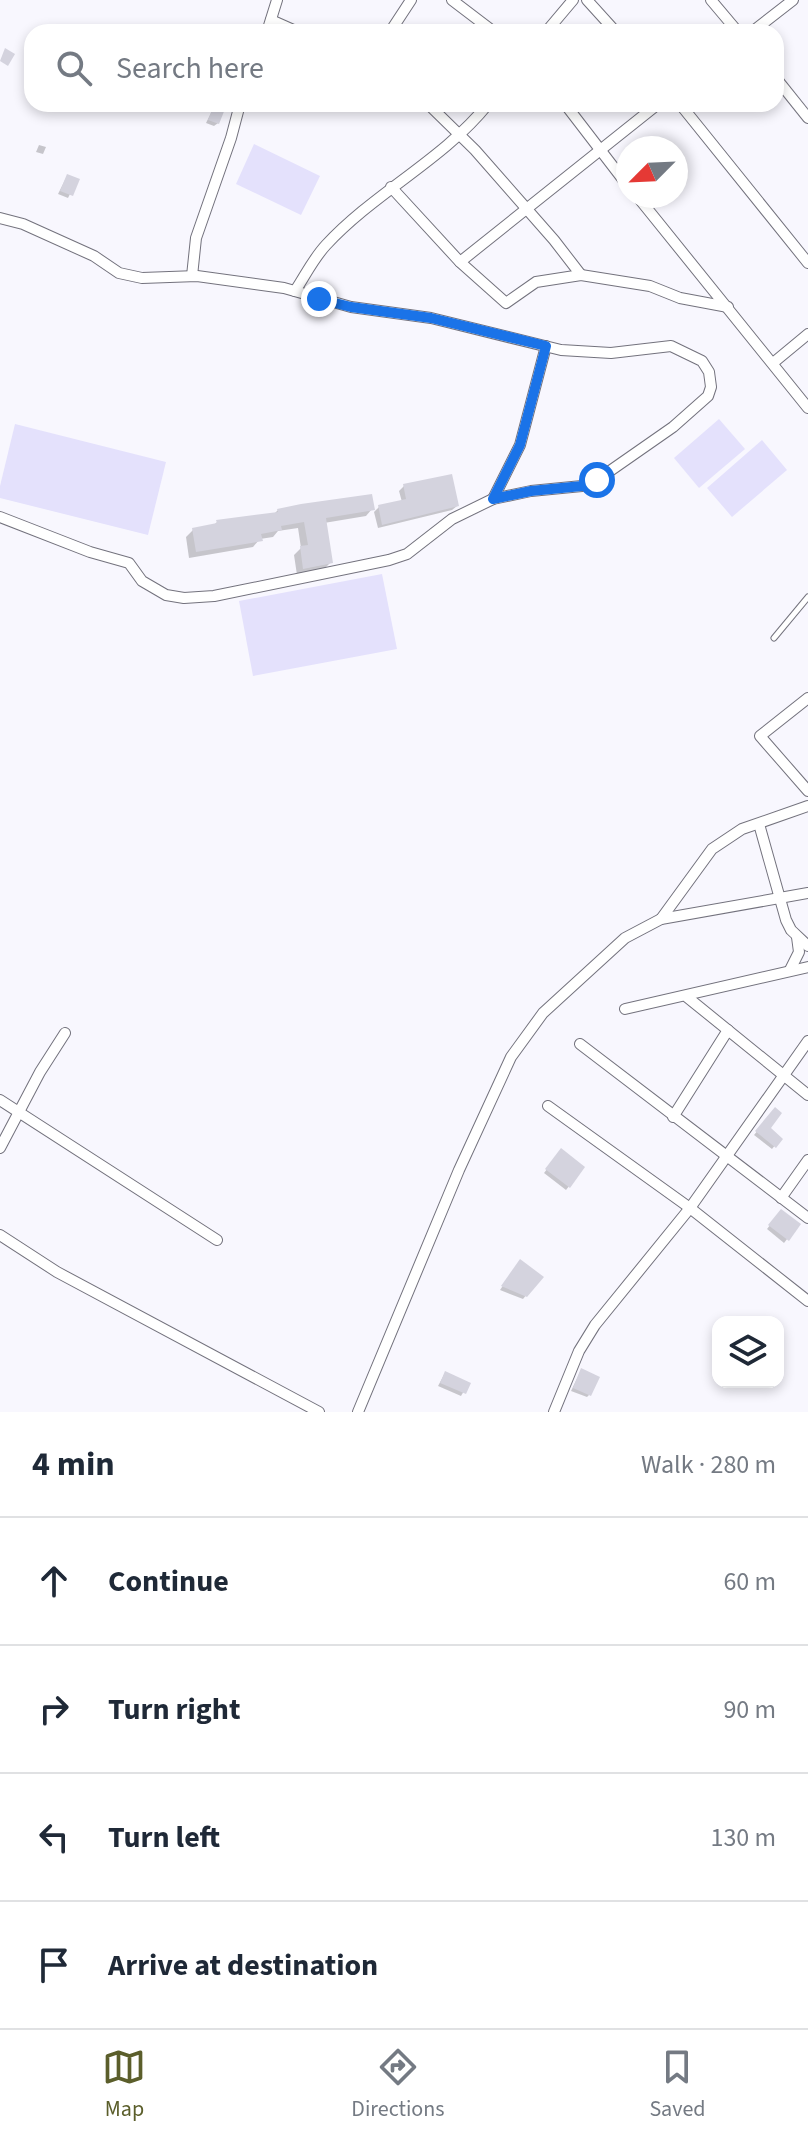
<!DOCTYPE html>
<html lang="en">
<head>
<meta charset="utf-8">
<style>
	:root { --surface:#fff; --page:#f2f2f3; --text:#1f2937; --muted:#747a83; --line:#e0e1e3; --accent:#5b5e2b }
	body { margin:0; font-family:"Source Sans 3",sans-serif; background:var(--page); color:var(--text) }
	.controls { position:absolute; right:24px; bottom:24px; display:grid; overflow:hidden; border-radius:16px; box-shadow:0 4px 12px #0003 }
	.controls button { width:72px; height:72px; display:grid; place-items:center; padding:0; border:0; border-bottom:2px solid var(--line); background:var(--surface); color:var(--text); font:40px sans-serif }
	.compass { position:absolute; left:616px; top:136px; width:72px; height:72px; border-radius:50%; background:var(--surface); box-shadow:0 4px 12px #0003; rotate:246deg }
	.stop { position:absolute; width:24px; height:24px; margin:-18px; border:6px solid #1a73e8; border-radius:50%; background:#fff }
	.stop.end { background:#1a73e8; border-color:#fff; box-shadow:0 2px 8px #0008 }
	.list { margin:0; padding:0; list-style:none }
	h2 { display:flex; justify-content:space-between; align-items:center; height:104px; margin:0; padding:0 32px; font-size:34px }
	h2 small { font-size:26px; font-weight:400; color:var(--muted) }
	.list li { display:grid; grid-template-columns:52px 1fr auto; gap:24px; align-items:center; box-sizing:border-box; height:128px; padding:0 32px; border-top:2px solid var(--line) }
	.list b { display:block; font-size:30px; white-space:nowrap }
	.list em { font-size:26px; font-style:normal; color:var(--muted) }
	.icon { flex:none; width:44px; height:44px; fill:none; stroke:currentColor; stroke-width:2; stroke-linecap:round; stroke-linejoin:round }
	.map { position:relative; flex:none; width:808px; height:1412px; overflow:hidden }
	.search { position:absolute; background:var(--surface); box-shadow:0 4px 12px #0003; left:24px; right:24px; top:24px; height:88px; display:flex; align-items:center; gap:20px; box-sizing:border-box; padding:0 28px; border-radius:24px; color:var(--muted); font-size:30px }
	.sheet { height:616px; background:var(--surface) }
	nav { display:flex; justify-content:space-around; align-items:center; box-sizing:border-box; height:112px; border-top:2px solid var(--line); background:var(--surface); font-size:22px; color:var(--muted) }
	nav a { display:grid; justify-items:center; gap:4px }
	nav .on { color:var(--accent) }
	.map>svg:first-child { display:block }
	.green { fill:#e4e1fc }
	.shadow { fill:#0003 }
	.building { fill:#d4d3de }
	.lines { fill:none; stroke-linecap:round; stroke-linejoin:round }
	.lane-casing { stroke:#73727d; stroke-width:7 }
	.street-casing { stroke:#73727d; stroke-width:12 }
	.lane { stroke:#fff; stroke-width:5 }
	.street { stroke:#fff; stroke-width:10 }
	.route { stroke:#1a73e8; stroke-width:10 }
</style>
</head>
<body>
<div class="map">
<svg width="808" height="1412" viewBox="0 0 808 1412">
	<rect width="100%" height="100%" fill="#f8f7fe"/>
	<g class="green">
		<path d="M254,144L320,176L301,215L236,184Z"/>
		<path d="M719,419L745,449L699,488L674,458Z"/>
		<path d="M15,424L166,462L148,535L0,498V486Z"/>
		<path d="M762,440L787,470L732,517L707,488Z"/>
		<path d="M382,574L397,649L253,676L239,601Z"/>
	</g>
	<g class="shadow">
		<path d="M214,107L218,123L214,126L206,123Z"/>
		<path d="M39,145L46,147L43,154L36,152Z"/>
		<path d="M67,176L77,180L68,198L58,194Z"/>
		<path d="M404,486L457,506L452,510L378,528L374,512L379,507L402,502L399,491Z"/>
		<path d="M372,509L366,516L324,523L330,563L323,570L297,575L294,555L301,548L298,528L278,531L273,537L260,539L253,547L189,558L186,537L193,530L213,526L217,522L274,514L278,510Z"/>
		<path d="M775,1110L768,1129L780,1139L772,1149L754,1135Z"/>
		<path d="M559,1154L583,1168L566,1190L544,1173Z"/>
		<path d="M778,1215L798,1225L784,1243L767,1229Z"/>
		<path d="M517,1265L541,1277L523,1299L500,1290Z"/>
		<path d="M581,1370L590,1394L587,1397L571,1391Z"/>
		<path d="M445,1373L468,1384L461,1396L438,1386Z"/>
	</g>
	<g class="building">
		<path d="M5,48L15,54L8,66L0,61Z"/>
		<path d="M214,105L225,109L219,124L208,120Z"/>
		<path d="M67,174L80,179L73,196L60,191Z"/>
		<path d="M452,474L459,506L382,525L378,505L406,499L403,484Z"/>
		<path d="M372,494L375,510L326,518L333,563L303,569L300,546L308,545L304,522L281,526L282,530L261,534L263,541L196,552L192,528L217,523L216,520L278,512L277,509L301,504Z"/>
		<path d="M775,1107L782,1113L771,1128L783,1139L776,1148L755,1131Z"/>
		<path d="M561,1148L585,1167L570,1188L545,1169Z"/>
		<path d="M781,1209L801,1224L789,1241L768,1225Z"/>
		<path d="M520,1259L544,1277L527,1297L501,1286Z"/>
		<path d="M581,1368L600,1377L591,1396L573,1388Z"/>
		<path d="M445,1371L471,1383L466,1394L440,1383Z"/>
	</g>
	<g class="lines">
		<g class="lane-casing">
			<path id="lane" d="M774,638L808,597"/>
		</g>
		<g class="street-casing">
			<g id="street">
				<path d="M452,0L494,32"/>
				<path d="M587,0L616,32"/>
				<path d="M711,0L738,32"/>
				<path d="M271,20L298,32"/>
				<path d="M267,32L277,0"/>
				<path d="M390,32L411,0"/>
				<path d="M546,32L573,0"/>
				<path d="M752,32L793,0"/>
				<path d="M776,78L808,118"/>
				<path d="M428,104L475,150L554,240L581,275"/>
				<path d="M565,104L628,186"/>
				<path d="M680,104L808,263"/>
				<path d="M391,187L460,262L506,303L536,282L581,275L650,286L680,298L728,307"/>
				<path d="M637,196L808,408"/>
				<path d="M0,218L23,224L94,256L119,273L142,278L197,276L284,288L351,307L431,318L561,350L611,353L671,346L702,361L709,372L711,387L708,396L673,427L597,480L582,486L531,491L493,499L452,519L407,554L389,560L214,596L184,598L166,595L142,581L129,563L90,552L0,517"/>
				<path d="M460,262L658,104"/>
				<path d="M192,276L196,238L231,138L240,104"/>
				<path d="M295,291C305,276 313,259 326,245C375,192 443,160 488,104"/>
				<path d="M773,363L808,334"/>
				<path d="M493,499L520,445L546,346"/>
				<path d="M808,698L760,736L808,791"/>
				<path d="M759,824L786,920L791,930L808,946"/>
				<path d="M661,919L712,849L742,829L808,806"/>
				<path d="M790,970L799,952L797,937"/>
				<path d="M687,997L808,1095"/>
				<path d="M625,1009L808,967"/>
				<path d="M580,1044L808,1218"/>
				<path d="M0,1100L217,1240"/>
				<path d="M548,1106L690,1208L808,1301"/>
				<path d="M673,1117L728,1030"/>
				<path d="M0,1148L40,1072L65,1033"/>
				<path d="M781,1198L808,1160"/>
				<path d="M0,1235L57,1272L319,1412"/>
				<path d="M358,1412L459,1170L511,1057L543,1013L625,938L661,919L808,893"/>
				<path d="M554,1412L579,1351L595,1325L690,1208L808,1041"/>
			</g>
		</g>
		<use href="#lane" class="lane"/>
		<use href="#street" class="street"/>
	</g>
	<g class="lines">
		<path class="route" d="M319,299L351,307L431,318L546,346L520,445L493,499L531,491L582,486L597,480"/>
	</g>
</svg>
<div class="controls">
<button><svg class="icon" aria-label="layers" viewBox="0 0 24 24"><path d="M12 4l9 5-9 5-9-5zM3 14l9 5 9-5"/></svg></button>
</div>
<svg class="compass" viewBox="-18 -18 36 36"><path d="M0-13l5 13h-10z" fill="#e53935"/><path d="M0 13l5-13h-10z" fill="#747a83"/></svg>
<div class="stop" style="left:597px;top:480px"></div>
<div class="stop end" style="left:319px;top:299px"></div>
<div class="search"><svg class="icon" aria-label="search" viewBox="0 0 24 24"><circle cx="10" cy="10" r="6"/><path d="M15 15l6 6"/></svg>Search here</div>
</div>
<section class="sheet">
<h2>4 min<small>Walk · 280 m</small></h2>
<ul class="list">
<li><svg class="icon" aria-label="ahead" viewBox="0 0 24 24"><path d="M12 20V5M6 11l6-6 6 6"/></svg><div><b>Continue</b></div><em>60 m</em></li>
<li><svg class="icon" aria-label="right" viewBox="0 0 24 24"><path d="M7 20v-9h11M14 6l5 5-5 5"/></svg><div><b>Turn right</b></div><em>90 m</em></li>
<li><svg class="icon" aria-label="left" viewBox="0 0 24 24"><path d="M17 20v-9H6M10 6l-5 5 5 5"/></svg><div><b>Turn left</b></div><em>130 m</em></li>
<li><svg class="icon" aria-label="arrive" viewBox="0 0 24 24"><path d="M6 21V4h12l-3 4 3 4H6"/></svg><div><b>Arrive at destination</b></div></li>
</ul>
</section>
<nav>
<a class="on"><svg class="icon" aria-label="map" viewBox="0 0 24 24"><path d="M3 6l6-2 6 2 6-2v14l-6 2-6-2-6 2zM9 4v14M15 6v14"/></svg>Map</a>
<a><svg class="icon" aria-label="directions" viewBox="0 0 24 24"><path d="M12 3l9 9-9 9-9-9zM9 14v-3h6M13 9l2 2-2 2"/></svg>Directions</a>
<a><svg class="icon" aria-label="saved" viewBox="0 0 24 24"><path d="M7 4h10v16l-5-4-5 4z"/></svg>Saved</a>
</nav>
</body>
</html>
